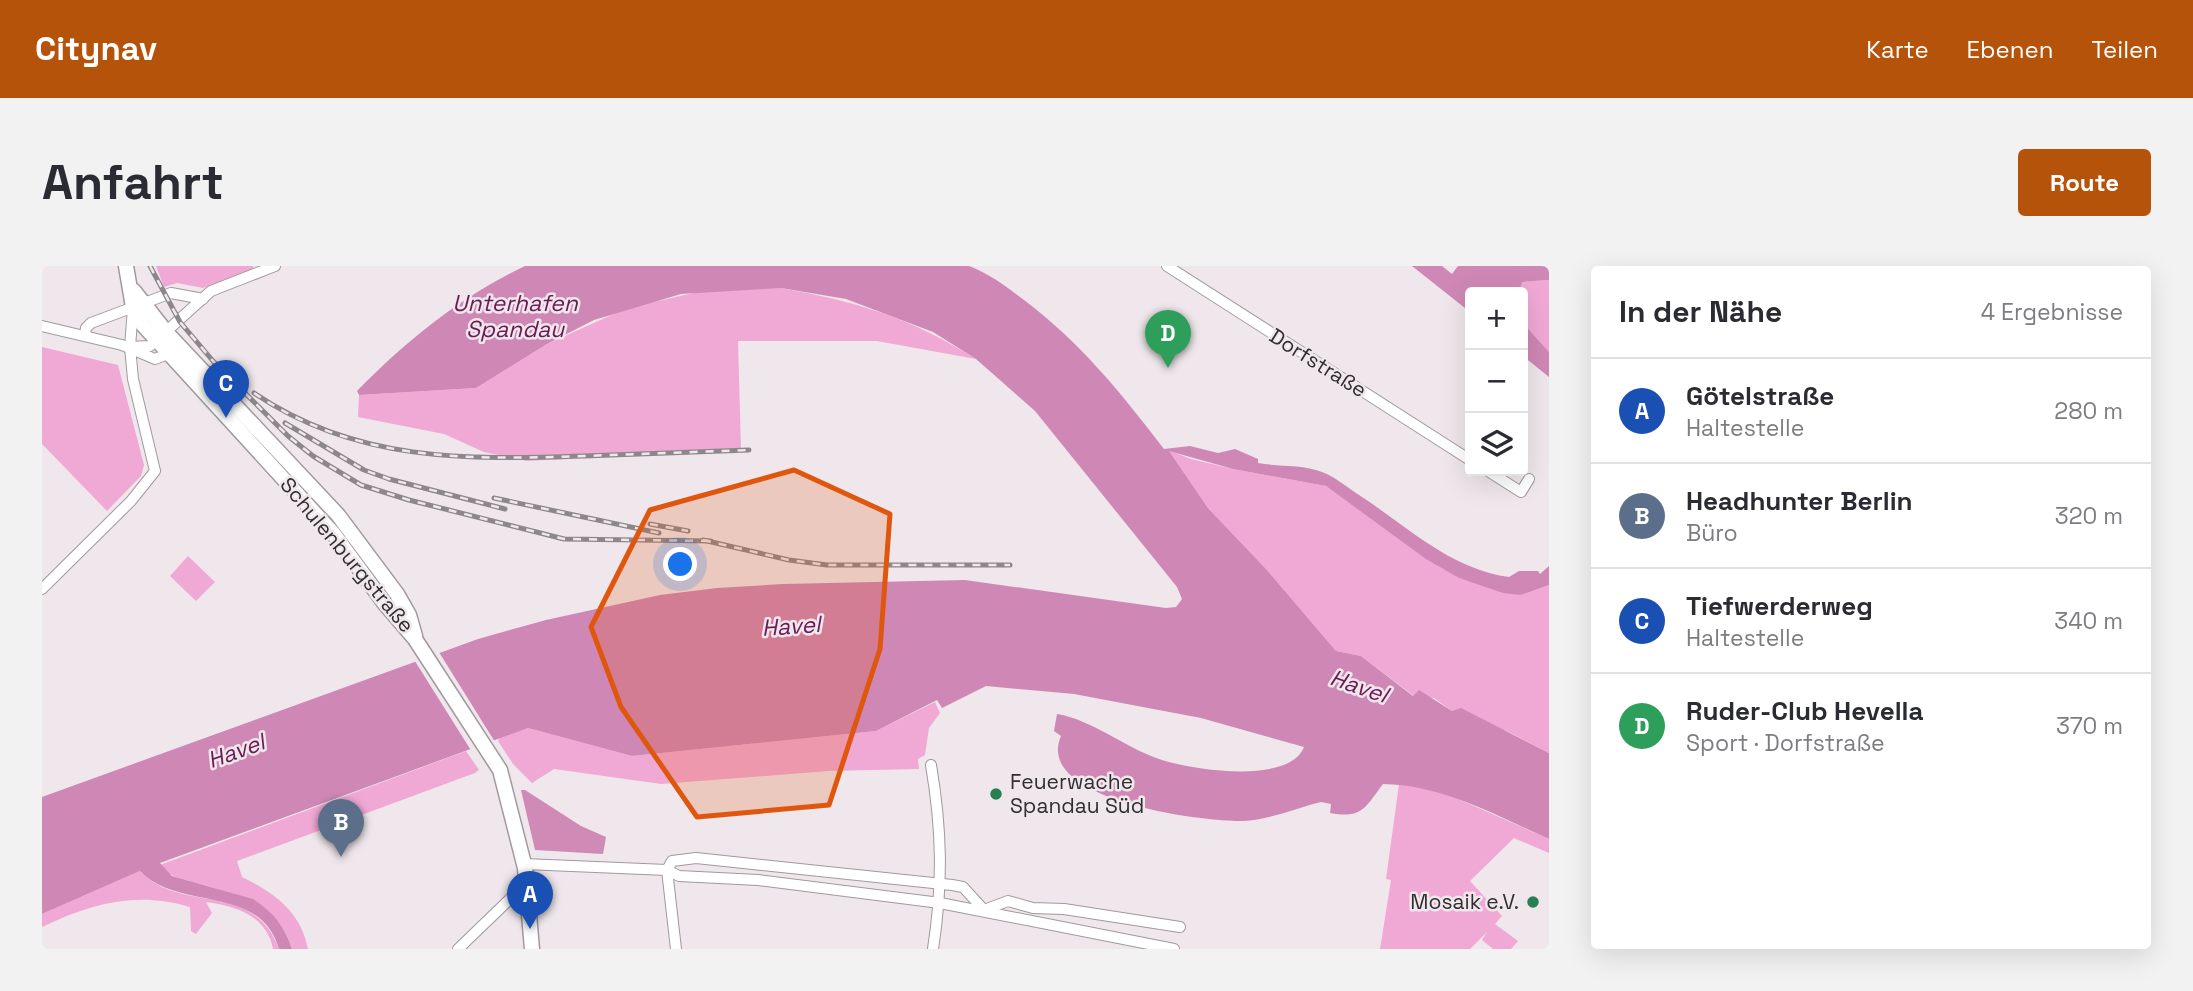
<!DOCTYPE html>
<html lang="de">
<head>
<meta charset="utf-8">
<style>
	:root { --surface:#fff; --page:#f2f2f3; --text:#2b2b33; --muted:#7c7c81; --line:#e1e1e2; --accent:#b45309 }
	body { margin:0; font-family:"Space Grotesk",sans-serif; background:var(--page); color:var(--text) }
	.controls { position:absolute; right:21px; top:21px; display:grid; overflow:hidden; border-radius:7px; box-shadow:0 7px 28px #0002 }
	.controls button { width:63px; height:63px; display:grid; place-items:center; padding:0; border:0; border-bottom:2px solid var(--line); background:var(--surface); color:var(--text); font:35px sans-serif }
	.you { position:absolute; left:639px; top:299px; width:24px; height:24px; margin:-18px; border:5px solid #fff; border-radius:50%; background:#1a73e8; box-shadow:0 0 0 10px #1a73e833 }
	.badge { display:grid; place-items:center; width:46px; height:46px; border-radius:50%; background:var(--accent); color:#fff; font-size:23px; font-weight:700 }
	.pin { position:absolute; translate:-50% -58px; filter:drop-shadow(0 2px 4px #0008) }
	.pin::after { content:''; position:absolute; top:37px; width:24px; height:21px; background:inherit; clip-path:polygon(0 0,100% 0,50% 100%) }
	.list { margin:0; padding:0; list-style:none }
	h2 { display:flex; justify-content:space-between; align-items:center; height:91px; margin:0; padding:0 28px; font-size:30px }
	h2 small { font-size:23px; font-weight:400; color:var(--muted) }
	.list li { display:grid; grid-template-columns:46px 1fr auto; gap:21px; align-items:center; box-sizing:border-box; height:105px; padding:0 28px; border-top:2px solid var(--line) }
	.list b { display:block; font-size:26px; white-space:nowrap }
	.list p { margin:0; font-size:23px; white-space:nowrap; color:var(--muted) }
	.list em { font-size:23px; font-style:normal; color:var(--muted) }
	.icon { flex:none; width:38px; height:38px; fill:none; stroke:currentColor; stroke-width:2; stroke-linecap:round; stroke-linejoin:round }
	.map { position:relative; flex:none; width:1507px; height:683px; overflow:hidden; border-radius:7px }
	header { display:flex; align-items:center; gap:42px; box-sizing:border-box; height:98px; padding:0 35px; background:var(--accent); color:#fff }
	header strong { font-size:33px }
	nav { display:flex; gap:38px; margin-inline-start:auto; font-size:24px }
	.intro { display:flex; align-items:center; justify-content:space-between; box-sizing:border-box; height:168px; padding:0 42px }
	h1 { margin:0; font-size:49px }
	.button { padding:18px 32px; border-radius:7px; background:var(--accent); color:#fff; font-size:24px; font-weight:700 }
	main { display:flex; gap:42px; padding:0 42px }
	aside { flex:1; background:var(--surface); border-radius:7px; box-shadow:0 7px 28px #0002 }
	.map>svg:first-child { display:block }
	.green { fill:#f0a9d5 }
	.forest { fill:#d08ab6 }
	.water { fill:#cf88b5 }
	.pier { fill:#efe7eb }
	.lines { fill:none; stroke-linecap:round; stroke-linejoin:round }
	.street-casing { stroke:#a0999d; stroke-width:12 }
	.secondary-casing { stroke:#a0999d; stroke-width:17 }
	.street { stroke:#fff; stroke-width:10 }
	.secondary { stroke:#fff; stroke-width:14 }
	.rail-casing { stroke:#8c878a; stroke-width:5 }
	.rail { stroke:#efe7eb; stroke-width:2.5; stroke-dasharray:8; stroke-linecap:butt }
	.marked { fill:#df570e; fill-opacity:0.2; stroke:#df570e; stroke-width:5; stroke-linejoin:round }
	.poi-dot { fill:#277f53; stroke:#efe7eb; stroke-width:2.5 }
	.labels { text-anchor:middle; stroke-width:5; stroke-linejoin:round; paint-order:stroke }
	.street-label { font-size:21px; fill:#302e2f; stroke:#efe7eb }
	.poi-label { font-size:21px; fill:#302e2f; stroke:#efe7eb; text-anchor:start }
	.water-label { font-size:23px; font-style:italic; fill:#6c1a55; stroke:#efe7eb }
</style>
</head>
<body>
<header>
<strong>Citynav</strong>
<nav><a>Karte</a><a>Ebenen</a><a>Teilen</a></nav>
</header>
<div class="intro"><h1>Anfahrt</h1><a class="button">Route</a></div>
<main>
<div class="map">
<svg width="1507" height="683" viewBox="0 0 1507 683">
	<rect width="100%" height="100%" fill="#efe7eb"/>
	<g class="green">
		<path d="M114,0H211L212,4L161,22L135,17L122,21Z"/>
		<path d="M1507,14V86L1481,57V26H1477L1479,16Z"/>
		<path d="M739,22C816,36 867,51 934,93L835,75H696L699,183L485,195L442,186L402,168L316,151L317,129L434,122L505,78L585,42L665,24Z"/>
		<path d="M0,81L76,99L102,199L99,210L65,245L0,178Z"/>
		<path d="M1126,184L1149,193L1191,203L1284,220L1417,312L1479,329L1507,319V487L1467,466L1410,445L1392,432L1372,430L1319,390L1294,385L1225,304L1166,242Z"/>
		<path d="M146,290L173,316L154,335L128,310Z"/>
		<path d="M893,436L898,447L887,462L883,489L876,493L877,503L787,505L619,518L512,503L490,517L471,498L456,475L459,469L486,462L590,490L834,465Z"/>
		<path d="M424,485L437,504L433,507L195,595L200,611C233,627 259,646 266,683H250C237,636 193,628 151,616C138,612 127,611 118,599Z"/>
		<path d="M1357,518L1398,525L1507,573V587L1472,572L1428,615L1460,650L1453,658L1476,675L1469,683H1451L1440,674L1445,666L1428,683H1338L1349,614L1344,613Z"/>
		<path d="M98,605C139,649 211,613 237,683H231C225,650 194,640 164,636L170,647L154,668L149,665L148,641C95,625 50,637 0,661V648Z"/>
	</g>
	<path class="forest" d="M479,524H483L539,560L564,571L561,588L493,584Z"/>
	<g class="water">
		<path d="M483,0H927C948,8 965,21 982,34C1038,76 1080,128 1122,183L1148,180L1176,187L1193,183L1216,193V197C1237,201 1260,198 1280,206C1293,211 1305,221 1317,229C1365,260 1408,303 1467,311L1477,305H1496L1498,308L1507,300V319L1479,329L1461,327L1417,312L1384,293L1284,220L1191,203L1127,185L1166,242L1225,304L1294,385L1319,390L1371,430L1377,424L1410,445L1419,442L1507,487V573C1453,549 1401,519 1341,518C1323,542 1320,553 1288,547L1289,538L1279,536C1255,542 1226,554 1201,555C1160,556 991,534 1019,470L1012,465L1015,448C1051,454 1082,481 1117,493C1149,504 1247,519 1262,481L1159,452L1032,428L944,420L900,442L895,434L834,465L590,490L486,462L118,597L130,610L211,633C231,646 243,660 250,683H237C218,617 137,646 98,605L0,648V531L436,373L504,354L618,329L675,322L741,318L923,314L1124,342L1134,341L1140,333L1135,321L993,145L934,93L891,66L804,33L739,22L639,28L552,54L505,78L434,122L317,129L315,125C365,74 418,31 483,0Z"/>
		<path d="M1370,0H1400L1410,8L1416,0H1507V14L1480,16L1477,26H1428V46Z"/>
		<path d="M1481,57L1507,86V111L1481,90Z"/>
	</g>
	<path class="pier" d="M395,383L453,476L430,486L371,392Z"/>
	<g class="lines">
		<g class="street-casing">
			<g id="street">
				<path d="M1125,0L1428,194"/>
				<path d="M0,60L80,79L113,93L126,88V81"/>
				<path d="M43,69L44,62L49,57L129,27L161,33"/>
				<path d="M88,81L108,80L169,25L233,0"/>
				<path d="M1446,205L1479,226L1487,213"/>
				<path d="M0,323L89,235L113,205L91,113L88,81L91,42"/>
				<path d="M889,499C900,564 901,618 891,683"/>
				<path d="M482,598L625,604L637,610L716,614L898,637L1132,683"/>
				<path d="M625,604L630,595L654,592L910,619L921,621L942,644"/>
				<path d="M625,604L634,683"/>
				<path d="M942,644L966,635L991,642L1022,643L1138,661"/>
				<path d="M416,683L473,628L486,627"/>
			</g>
		</g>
		<g class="secondary-casing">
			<g id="secondary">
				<path d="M84,0L91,41L101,59L291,267L343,338L373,373L458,504L483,602L490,683"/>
				<path d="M92,25L125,67L296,249L355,328L367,349L373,370"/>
			</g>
		</g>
		<use href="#street" class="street"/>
		<use href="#secondary" class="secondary"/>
		<g class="rail-casing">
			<g id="rail">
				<path d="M108,0L138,56L171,95L246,170L271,190L319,219L367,234L522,273L669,275"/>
				<path d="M212,127C314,196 424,194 542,190C597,188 652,186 707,184"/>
				<path d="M243,157L322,204L347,213L463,243"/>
				<path d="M452,232L617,267"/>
				<path d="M608,258L646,265"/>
				<path d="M661,274L747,294L785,299H968"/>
			</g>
		</g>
		<use href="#rail" class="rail"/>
	</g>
	<path class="marked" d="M752,204L848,248L838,383L787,539L655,551L579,441L549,361L608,244Z"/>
	<g class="poi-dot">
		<circle cx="954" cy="528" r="7"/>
		<circle cx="1491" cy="636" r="7"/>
	</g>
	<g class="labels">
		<g class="street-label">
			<text transform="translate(1276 97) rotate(32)" y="7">Dorfstraße</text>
			<text transform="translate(305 289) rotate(50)" y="7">Schulenburgstraße</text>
		</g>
		<g class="poi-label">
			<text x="968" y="523">Feuerwache<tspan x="968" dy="24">Spandau Süd</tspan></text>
			<text x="1477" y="643" text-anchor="end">Mosaik e.V.</text>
		</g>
		<g class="water-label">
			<text x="473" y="45">Unterhafen<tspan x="473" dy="26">Spandau</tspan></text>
			<text transform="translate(749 360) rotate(-4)" y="8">Havel</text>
			<text transform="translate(1317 420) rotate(19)" y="8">Havel</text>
			<text transform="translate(194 485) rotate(-20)" y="8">Havel</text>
		</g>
	</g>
</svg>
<div class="controls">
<button>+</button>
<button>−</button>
<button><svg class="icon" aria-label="layers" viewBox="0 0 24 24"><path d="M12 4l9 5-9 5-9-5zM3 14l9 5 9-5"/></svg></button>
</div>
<div class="you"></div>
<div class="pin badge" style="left:488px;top:663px;background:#1a4fb4">A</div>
<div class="pin badge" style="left:299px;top:591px;background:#5c6f8a">B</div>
<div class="pin badge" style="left:184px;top:152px;background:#1a4fb4">C</div>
<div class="pin badge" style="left:1126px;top:102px;background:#2e9e5b">D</div>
</div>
<aside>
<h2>In der Nähe<small>4 Ergebnisse</small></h2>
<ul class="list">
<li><span class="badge" style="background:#1a4fb4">A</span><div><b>Götelstraße</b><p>Haltestelle</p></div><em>280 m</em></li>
<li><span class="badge" style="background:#5c6f8a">B</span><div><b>Headhunter Berlin</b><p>Büro</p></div><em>320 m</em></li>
<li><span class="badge" style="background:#1a4fb4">C</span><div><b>Tiefwerderweg</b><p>Haltestelle</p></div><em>340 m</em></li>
<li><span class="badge" style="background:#2e9e5b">D</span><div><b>Ruder-Club Hevella</b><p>Sport · Dorfstraße</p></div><em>370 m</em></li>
</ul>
</aside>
</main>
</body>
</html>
